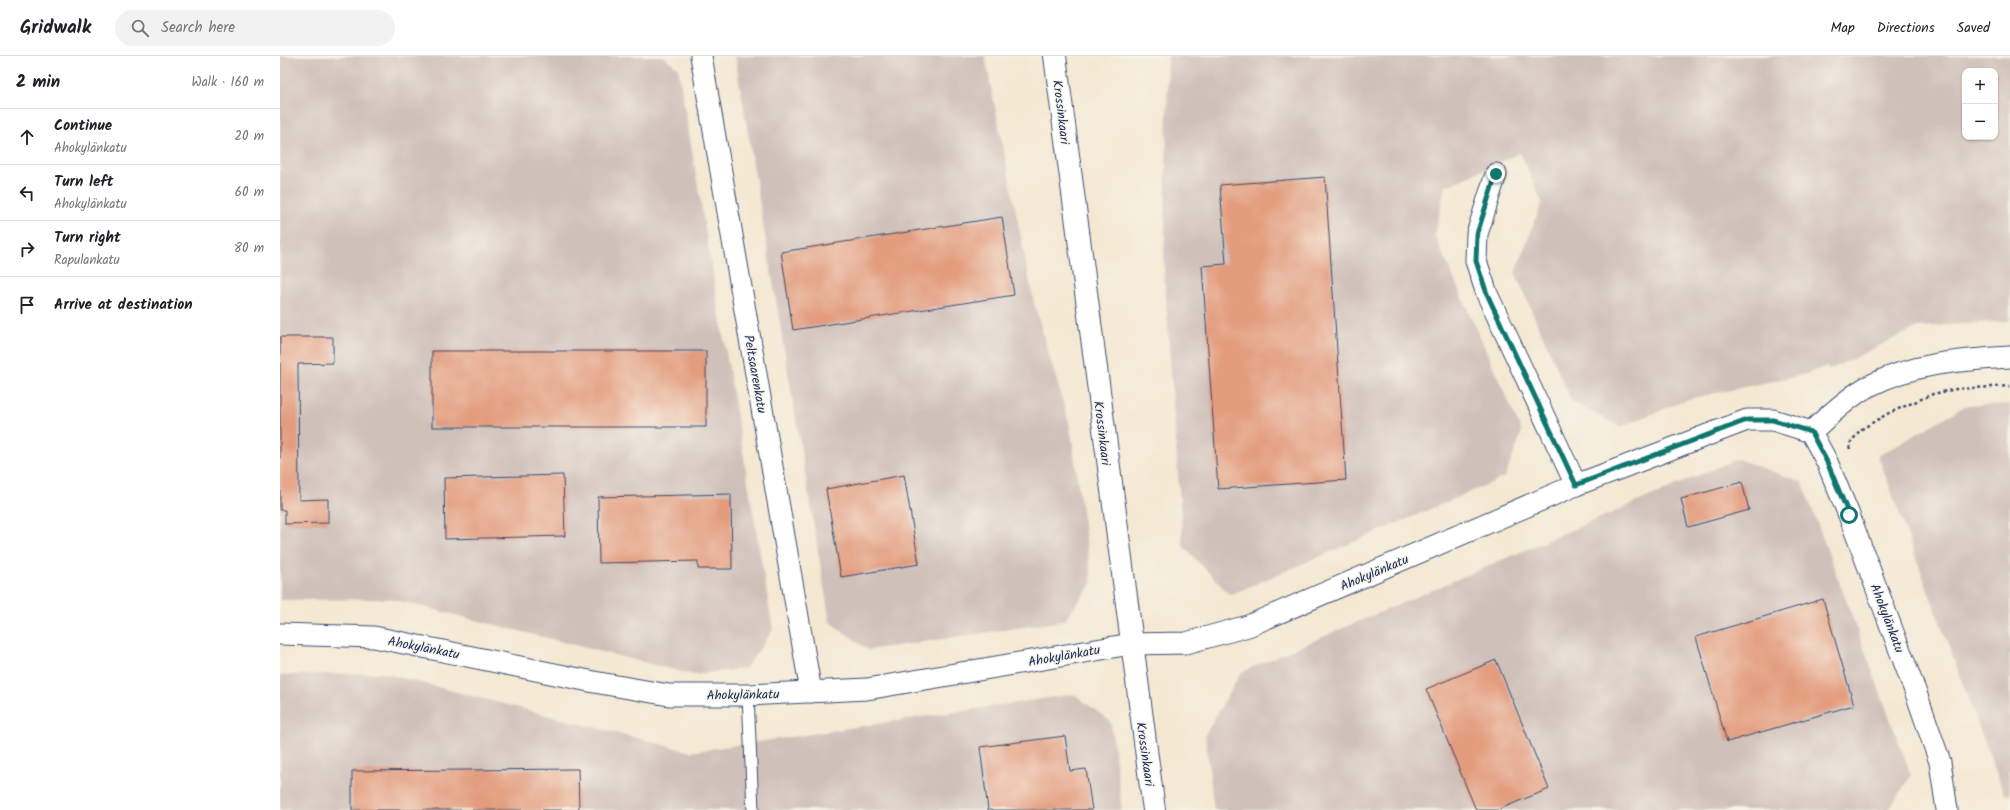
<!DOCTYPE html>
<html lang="en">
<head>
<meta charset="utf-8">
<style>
	:root { --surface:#fff; --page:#f2f2f2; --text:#202124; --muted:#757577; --line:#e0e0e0 }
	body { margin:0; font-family:Kalam,sans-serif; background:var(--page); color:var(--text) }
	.controls { position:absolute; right:12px; top:12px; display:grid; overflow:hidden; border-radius:8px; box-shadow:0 1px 3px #0004 }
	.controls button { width:36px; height:36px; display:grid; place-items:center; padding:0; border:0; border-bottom:1px solid var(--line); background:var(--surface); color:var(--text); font:20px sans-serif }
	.stop { position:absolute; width:12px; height:12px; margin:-9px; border:3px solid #0f766e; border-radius:50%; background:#fff }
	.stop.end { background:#0f766e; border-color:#fff; box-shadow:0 1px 4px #0008 }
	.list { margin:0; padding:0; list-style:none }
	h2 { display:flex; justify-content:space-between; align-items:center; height:52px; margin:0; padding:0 16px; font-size:17px }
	h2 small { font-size:13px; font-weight:400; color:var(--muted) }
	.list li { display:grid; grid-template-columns:26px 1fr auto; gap:12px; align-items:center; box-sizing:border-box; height:56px; padding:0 16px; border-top:1px solid var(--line) }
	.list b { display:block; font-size:15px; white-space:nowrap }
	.list p { margin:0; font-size:13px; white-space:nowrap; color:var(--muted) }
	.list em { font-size:13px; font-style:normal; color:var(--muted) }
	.icon { flex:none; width:22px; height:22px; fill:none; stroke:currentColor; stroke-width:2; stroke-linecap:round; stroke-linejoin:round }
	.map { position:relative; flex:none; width:1730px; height:754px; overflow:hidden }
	header { display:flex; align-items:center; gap:24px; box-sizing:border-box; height:56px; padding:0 20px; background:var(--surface); border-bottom:1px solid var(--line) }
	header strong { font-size:19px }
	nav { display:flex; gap:22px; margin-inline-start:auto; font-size:14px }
	.search { width:280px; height:36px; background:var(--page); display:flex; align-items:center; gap:10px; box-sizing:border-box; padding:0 14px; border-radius:22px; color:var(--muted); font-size:15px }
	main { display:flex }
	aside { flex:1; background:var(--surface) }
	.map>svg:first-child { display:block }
	.industrial { fill:#cfc0ba; fill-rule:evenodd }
	.building { fill:#e39c7e }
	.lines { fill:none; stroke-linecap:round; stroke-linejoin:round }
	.service-casing { stroke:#3c4b6f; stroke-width:13 }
	.minor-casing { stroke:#3c4b6f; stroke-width:23 }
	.tertiary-casing { stroke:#3c4b6f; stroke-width:24 }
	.path { stroke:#3c4b6f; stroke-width:2.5; stroke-dasharray:3 3; stroke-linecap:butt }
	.service { stroke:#fff; stroke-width:11 }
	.minor { stroke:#fff; stroke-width:21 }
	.tertiary { stroke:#fff; stroke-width:22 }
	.route { stroke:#0f766e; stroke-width:5 }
	.labels { text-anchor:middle; stroke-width:3; stroke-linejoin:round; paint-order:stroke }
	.street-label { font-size:13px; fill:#1b2f5e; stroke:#f7f3e8 }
</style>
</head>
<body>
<header>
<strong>Gridwalk</strong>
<div class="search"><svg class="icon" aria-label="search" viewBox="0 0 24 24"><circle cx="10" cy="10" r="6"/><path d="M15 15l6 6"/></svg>Search here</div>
<nav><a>Map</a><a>Directions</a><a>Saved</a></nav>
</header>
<main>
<aside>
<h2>2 min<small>Walk · 160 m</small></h2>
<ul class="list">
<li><svg class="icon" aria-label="ahead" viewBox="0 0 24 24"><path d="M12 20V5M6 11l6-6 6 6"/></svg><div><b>Continue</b><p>Ahokylänkatu</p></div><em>20 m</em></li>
<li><svg class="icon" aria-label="left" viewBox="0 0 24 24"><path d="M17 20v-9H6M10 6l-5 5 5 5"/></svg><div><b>Turn left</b><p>Ahokylänkatu</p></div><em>60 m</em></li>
<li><svg class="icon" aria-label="right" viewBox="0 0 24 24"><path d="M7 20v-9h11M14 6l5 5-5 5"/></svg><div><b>Turn right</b><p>Rapulankatu</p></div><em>80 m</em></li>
<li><svg class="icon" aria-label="arrive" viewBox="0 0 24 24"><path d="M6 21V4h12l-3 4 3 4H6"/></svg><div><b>Arrive at destination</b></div></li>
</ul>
</aside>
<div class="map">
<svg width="1730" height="754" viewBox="0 0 1730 754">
	<rect width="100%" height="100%" fill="#f7f3e8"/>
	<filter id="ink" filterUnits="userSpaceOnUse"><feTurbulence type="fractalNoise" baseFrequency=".025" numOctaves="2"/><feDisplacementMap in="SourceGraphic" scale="8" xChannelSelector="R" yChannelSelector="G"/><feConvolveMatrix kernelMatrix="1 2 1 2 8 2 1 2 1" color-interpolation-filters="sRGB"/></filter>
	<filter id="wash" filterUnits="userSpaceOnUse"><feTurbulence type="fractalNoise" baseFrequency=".012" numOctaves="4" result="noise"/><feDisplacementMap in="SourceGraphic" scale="16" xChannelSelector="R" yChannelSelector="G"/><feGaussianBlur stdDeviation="0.9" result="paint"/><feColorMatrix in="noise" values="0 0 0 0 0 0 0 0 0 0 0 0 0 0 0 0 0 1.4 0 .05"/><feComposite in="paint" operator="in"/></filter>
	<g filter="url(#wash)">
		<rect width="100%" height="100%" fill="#f4e8d2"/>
		<g class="industrial">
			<path d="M0,0H383L398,12L493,574L466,612L414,619L112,543L0,544Z"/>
			<path d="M455,0H705L754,247L790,370L812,527L784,565L588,594L550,566Z"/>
			<path d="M888,0H1730V265L1638,271L1549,314L1547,310L1526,318L1408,343L1341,371L1292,346L1235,217L1262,146L1240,97L1165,131L1155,180L1242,376L1225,421L950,539L903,490L884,218ZM1685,15H1715V81H1685Z"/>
			<path d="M1730,348V739L1724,738L1598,400L1685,350Z"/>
			<path d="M1457,403L1522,426L1631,719L1609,754H934L925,679L961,616Z"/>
			<path d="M103,617L411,696L794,638L831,666L842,754H0V619Z"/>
		</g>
		<g id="blocks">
			<g class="building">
				<path d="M1045,121L1066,424L938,433L922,210L946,208L940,129Z"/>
				<path d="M722,161L734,239L513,274L501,196Z"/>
				<path d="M0,281H53V307L18,308L19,444L48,443V467L5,468V454H0Z"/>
				<rect x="152" y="295" width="274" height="76"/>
				<path d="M283,419L285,480L165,483L164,422Z"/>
				<path d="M624,419L639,508L561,521L546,433Z"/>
				<path d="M1462,426L1469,454L1408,471L1401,443Z"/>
				<path d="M451,438L452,513H418V505L319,507L318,441Z"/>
				<path d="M1543,543L1574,649L1447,686L1416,581Z"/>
				<path d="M1216,604L1269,733L1217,754H1196L1146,633Z"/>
				<path d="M785,680L790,715L806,713L812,754H708L700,691Z"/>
				<path d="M298,713L299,754H72V715Z"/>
			</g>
		</g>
	</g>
	<g filter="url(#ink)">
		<use href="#blocks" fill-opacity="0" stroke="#3c4b6f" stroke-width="1"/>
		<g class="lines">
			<g class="service-casing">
				<path id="service" d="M468,639L473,754"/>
			</g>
			<g class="minor-casing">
				<g id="minor">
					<path d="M421,0L531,636"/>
					<path d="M1216,118L1197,178L1196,205L1207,238L1296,429"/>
					<path d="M1531,376L1547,406L1569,459L1637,640L1660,706L1667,754"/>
					<path d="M0,578L94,581L314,626L389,639H468L587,633L851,588L906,587L968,570L1296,429L1467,364H1493L1531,376C1546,362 1572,338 1589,330C1634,307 1681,304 1730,301"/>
				</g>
			</g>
			<g class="tertiary-casing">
				<path id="tertiary" d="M775,0L874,754"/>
			</g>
			<path class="path" d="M1570,393L1569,389L1580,374L1609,357L1653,338L1676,333L1730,330"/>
			<use href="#service" class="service"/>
			<use href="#minor" class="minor"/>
			<use href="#tertiary" class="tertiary"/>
		</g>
	</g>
	<g class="lines" filter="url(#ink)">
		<path class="route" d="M1216,118L1197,178L1196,205L1207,238L1296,429L1467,364H1493L1531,376L1547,406L1569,459"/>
	</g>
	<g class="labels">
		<g class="street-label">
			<text transform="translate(782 56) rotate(83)" y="5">Krossinkaari</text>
			<text transform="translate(476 318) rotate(80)" y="5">Peltsaarenkatu</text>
			<text transform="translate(823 377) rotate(83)" y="5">Krossinkaari</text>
			<text transform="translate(1094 516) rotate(-23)" y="5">Ahokylänkatu</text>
			<text transform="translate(1608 562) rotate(69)" y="5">Ahokylänkatu</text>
			<text transform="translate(144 591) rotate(11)" y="5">Ahokylänkatu</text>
			<text transform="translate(784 599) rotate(-10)" y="5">Ahokylänkatu</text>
			<text transform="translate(463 638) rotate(-1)" y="5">Ahokylänkatu</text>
			<text transform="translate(866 698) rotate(82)" y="5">Krossinkaari</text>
		</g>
	</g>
</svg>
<div class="controls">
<button>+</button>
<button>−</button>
</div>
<div class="stop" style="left:1569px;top:459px"></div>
<div class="stop end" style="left:1216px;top:118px"></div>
</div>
</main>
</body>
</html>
